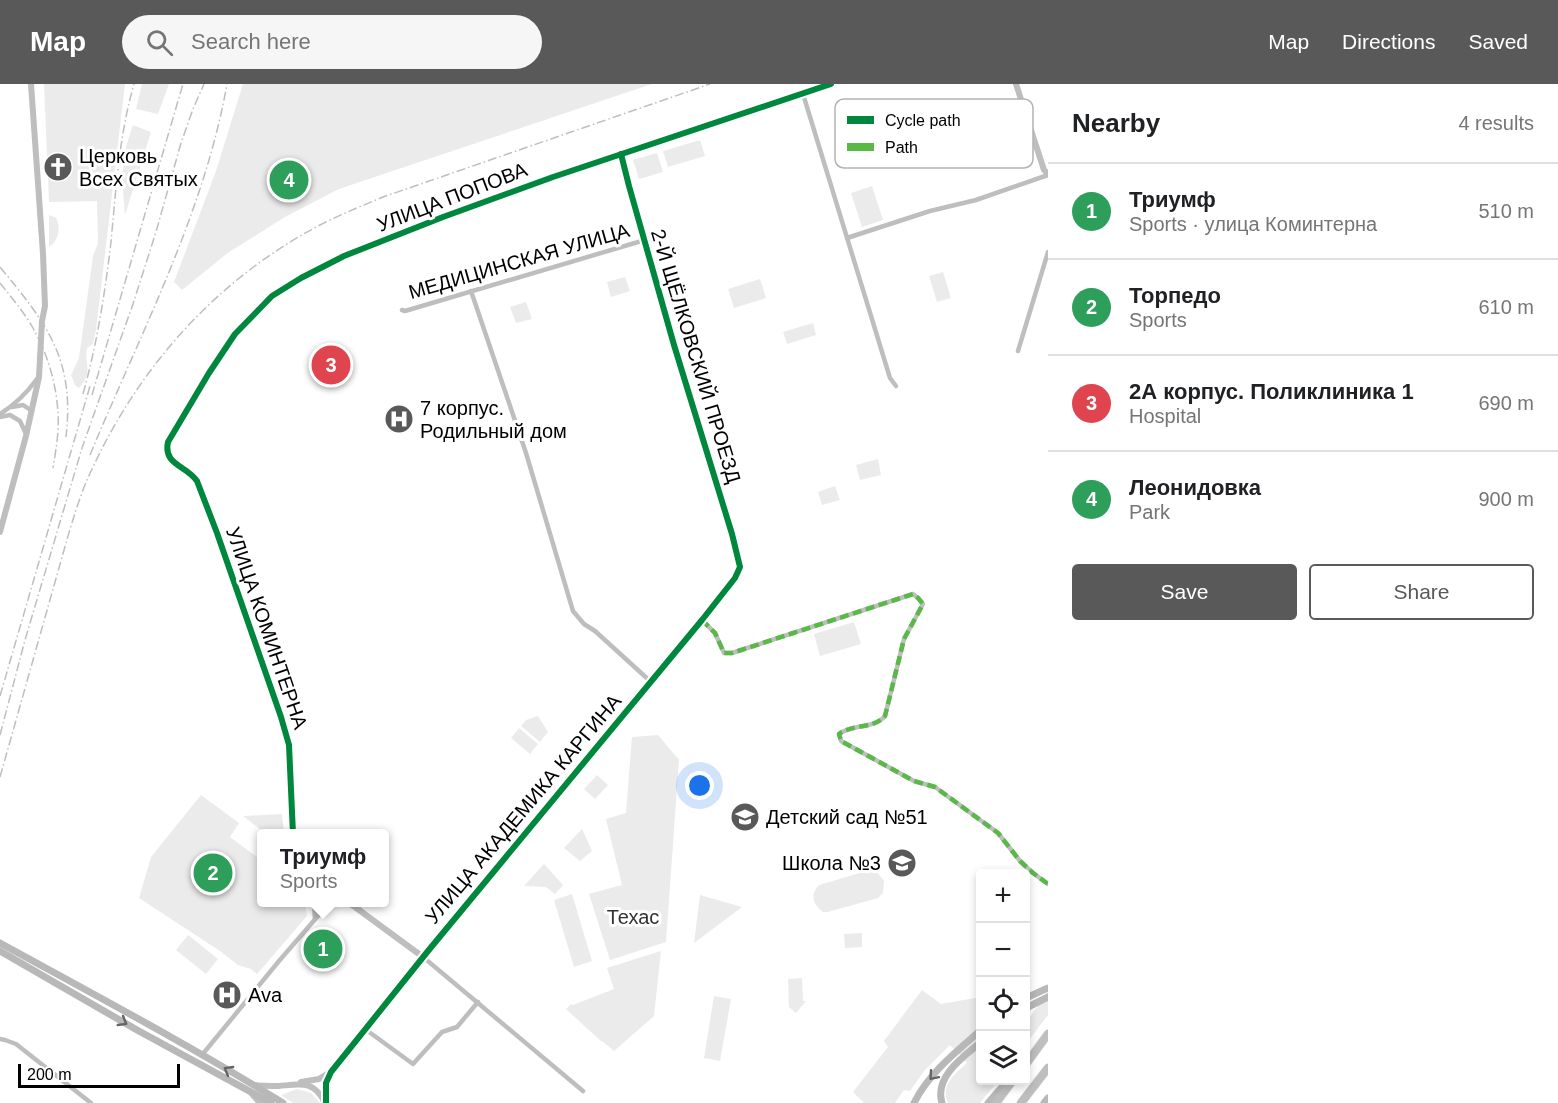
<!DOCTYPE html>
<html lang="en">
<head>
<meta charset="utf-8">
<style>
	:root { --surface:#fff; --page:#f6f6f6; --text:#202124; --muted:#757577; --line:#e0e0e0; --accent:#595959 }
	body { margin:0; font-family:Arial,sans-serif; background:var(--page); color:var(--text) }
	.controls { position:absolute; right:18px; bottom:18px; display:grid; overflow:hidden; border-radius:6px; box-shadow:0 3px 9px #0003 }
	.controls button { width:54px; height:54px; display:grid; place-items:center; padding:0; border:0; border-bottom:2px solid var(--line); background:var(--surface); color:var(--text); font:30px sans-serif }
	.scale { position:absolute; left:18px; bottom:15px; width:162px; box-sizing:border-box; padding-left:6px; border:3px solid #000; border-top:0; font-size:16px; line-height:21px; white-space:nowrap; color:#000; -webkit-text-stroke:4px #fff; paint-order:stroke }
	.you { position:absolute; left:700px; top:702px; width:21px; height:21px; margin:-15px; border:4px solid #fff; border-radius:50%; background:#1a73e8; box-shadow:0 0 0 9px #1a73e833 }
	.badge { display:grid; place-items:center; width:39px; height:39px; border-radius:50%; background:var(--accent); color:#fff; font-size:20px; font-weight:700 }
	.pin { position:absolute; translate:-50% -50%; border:3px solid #fff; box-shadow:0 2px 6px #0006 }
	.popup { position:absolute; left:257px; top:745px; width:132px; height:78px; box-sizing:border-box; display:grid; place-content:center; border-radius:6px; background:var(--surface); filter:drop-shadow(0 2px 4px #0005); font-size:20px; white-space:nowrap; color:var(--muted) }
	.popup b { font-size:22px; color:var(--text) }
	.popup::after { content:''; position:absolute; left:50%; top:100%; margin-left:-12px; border:12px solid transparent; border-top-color:var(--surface) }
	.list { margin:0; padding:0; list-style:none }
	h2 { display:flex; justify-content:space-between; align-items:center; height:78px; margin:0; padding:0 24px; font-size:26px }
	h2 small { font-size:20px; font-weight:400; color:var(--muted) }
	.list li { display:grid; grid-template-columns:39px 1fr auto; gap:18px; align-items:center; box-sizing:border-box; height:96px; padding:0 24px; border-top:2px solid var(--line) }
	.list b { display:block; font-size:22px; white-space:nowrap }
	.list p { margin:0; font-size:20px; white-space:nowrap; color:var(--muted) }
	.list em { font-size:20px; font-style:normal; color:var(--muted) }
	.actions { display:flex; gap:12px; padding:18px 24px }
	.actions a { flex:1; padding:14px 0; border:2px solid var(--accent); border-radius:6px; text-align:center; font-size:21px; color:var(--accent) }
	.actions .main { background:var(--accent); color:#fff }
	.icon { flex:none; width:33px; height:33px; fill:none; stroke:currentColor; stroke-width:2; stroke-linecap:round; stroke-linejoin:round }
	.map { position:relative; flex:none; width:1048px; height:1019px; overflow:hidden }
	header { display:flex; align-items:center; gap:36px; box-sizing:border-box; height:84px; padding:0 30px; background:var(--accent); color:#fff }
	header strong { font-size:28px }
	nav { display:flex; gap:33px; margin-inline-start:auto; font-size:21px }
	.search { width:420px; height:54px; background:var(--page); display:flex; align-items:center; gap:15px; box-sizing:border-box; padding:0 21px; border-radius:33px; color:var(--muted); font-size:22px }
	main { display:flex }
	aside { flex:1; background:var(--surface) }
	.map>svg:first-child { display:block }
	.green { fill:#ebebeb }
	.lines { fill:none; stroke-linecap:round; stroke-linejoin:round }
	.trunk-casing { stroke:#dbdbdb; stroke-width:9 }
	.minor { stroke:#bebebe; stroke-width:4.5 }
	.tertiary { stroke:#bebebe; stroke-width:6 }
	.secondary { stroke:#b8b8b8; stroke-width:7 }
	.trunk { stroke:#bebebe; stroke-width:8 }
	.rail { stroke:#bebebe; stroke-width:1.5; stroke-dasharray:9 3 1.5 3; stroke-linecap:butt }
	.quiet { stroke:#58b947; stroke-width:4.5; stroke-dasharray:9 4.5; stroke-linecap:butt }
	.cycleway-casing { stroke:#fff; stroke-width:10 }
	.cycleway { stroke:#00873e; stroke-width:6 }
	.oneway { stroke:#656565 }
	.labels { text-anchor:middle; stroke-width:6; stroke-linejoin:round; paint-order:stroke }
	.poi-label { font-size:20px; fill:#000; stroke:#fff; text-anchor:start }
	.street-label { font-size:20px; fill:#000; stroke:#fff }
	.park-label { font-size:20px; fill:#323232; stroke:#fff }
	.key { fill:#fff; stroke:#b2b2b2; stroke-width:1.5 }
	.key-label { font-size:16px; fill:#000 }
</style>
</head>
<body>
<header>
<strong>Map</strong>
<div class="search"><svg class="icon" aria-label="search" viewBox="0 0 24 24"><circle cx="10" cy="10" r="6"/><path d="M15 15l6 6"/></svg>Search here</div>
<nav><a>Map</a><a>Directions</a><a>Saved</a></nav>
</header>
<main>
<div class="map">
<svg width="1048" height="1019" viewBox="0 0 1048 1019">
	<rect width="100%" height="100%" fill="#fff"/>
	<g class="green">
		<path d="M44,0H125L96,246L93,260L87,264C84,280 94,288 79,304L75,301L71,291L79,274L93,172L98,159L97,117L49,118Z"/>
		<path d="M142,0H169L158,30L136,25Z"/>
		<path d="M243,0H652L339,105L285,133L229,168L182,206L174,198L216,87Z"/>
		<path d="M133,41L151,48L125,131L122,94L126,62Z"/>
		<path d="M700,56L705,72L668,83L663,67Z"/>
		<path d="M657,69L663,88L639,95L633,76Z"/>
		<path d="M872,102L883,136L862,143L851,109Z"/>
		<path d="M49,131L56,134C61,144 59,156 49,163Z"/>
		<path d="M943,188L951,214L937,218L929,192Z"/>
		<path d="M625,193L630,207L611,213L607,198Z"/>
		<path d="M760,195L766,214L734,224L728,205Z"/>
		<path d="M526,218L532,235L516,239L510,223Z"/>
		<path d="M813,239L816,251L787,260L783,248Z"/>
		<path d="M878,375L881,391L860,396L856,381Z"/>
		<path d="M835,402L840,416L822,421L818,408Z"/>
		<path d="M854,538L861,560L820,572L814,550Z"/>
		<path d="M538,632L548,648L540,658L521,642L526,636Z"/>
		<path d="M519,644L538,660L530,670L511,654Z"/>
		<path d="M658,651L679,676L666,858L610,876L589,810L622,801L606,735L626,729L632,653Z"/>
		<path d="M597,691L608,701L595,715L584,705Z"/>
		<path d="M201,711L239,739L230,753L261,776L262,818L305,819L307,832L257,890L251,885L238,881L220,867L139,814L151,773Z"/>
		<path d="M282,730L284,749H265L243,732Z"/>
		<path d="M582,745L592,767L580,777L564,764Z"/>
		<path d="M544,780L563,801L555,810L546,803L524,802Z"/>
		<path d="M870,786L877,788L884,797L883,809L878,814L828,828H823C812,819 810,811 819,801Z"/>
		<path d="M572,810L592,877L574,883L554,816Z"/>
		<path d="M700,811L742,823L694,859Z"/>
		<path d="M862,849V863L845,864L844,850Z"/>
		<path d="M188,851L218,875L206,890L176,866Z"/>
		<path d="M661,867L654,932L614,967L602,957H601L566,925L571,920L573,921L614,905L607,884Z"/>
		<path d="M802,894L803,917H806L796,929L789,923L788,895Z"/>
		<path d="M922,906L941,920L975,914L980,918L981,996L998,997L980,1019H948C940,1001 955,990 967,979L950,961L924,987L910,1007L904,1006L895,1019H864L853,1008L888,963L884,957Z"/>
		<path d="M1048,907V931L1026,960V939Z"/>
		<path d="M714,912L731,915L720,977L704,974Z"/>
		<path d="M297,1005L311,1009L320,1019H293L281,1011Z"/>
	</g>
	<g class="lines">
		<g class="trunk-casing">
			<g id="trunk">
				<path d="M1026,980L1048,950"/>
				<path d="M996,1019L1013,996"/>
				<path d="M1021,1019L1048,984"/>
			</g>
		</g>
		<g class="minor">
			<path d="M803,10L890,294L896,302"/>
			<path d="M847,154L930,127L976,116L1048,91"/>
			<path d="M471,207L526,369L573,527L584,540L595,547L650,597"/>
			<path d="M402,226L405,227L645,156"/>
			<path d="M1018,267L1048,168"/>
			<path d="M12,323L23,321L32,327"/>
			<path d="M0,330C16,320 26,310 37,295"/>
			<path d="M0,333L10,331L20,337L26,350"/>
			<path d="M702,536L715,549L724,569H732L913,510L918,514L923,520L904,555L885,632C874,645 852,640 839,650L841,657L914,697L935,703L998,749L1020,777L1033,789L1048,800"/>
			<path d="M314,818L315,835"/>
			<path d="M423,873L583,1007"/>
			<path d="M365,945L413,980L442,948L457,943L478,918"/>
			<path d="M0,955L5,956L16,960L91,1019"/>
			<path d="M202,971L279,877L330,818"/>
		</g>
		<g class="tertiary">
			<path d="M1016,0L1044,86L1048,90"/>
			<path d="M0,448L26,352L39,293L42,237L45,222L43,170L31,0"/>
			<path d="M293,750L289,661L281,633L217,449L197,397C186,381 163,381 168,358L209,289L235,250L272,212L301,194L344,172L443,133L553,93L831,0"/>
			<path d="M346,818L355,823L423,873"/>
			<path d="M301,998L319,995L330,988"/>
			<path d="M254,1001C263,1002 271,1002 279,1002C301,1000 314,996 325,1019"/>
			<path d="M252,1010L260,1019"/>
			<path d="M326,1019V999L331,988L428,867L702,536L735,494L740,483L732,450L674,261L629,102L621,70"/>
		</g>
		<g class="secondary">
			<path d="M0,859C95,911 191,962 283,1019"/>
			<path d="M0,867L137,946L271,1019"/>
			<path d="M1026,914L1048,904"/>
			<path d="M1026,924L1048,913"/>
			<path d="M914,1019C929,989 956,968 981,946"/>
			<path d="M942,1019C934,993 963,973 981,958"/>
			<path d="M988,1019L1008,996"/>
			<path d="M1044,1019L1048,1014"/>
		</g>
		<use href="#trunk" class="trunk"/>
		<g class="rail">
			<path d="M0,183C47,240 75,275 66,353"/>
			<path d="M0,199C11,213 24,228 33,244C50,274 60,312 58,347C57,360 55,372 53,384"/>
			<path d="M83,310C97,260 105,209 111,158C116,105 119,52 134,0"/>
			<path d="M92,311L183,0"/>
			<path d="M90,371C140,250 204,130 227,0"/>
			<path d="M0,612L90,302"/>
			<path d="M0,651L25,556L82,364L133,220L156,148L181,59L193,25L204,0"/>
			<path d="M0,693L68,452C75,429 82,405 93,383C141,280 219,194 320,141C341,130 362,122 383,113L710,0"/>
		</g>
		<path class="quiet" d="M702,536L715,549L724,569H732L913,510L918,514L923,520L904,555L885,632C874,645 852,640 839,650L841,657L914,697L935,703L998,749L1020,777L1033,789L1048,800"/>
		<g class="cycleway-casing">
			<g id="cycleway">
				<path d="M293,750L289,661L281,633L217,449L197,397C186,381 163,381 168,358L209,289L235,250L272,212L301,194L344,172L443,133L553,93L831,0"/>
				<path d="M326,1019V999L331,988L428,867L702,536L735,494L740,483L732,450L674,261L629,102L621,70"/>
			</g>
		</g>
		<use href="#cycleway" class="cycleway"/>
	</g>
	<defs><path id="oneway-chevron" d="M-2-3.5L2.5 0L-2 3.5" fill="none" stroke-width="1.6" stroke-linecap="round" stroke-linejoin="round" transform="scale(1.5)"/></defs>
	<g class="oneway">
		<use href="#oneway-chevron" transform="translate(123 938) rotate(30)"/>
		<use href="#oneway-chevron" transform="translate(228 986) rotate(-150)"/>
		<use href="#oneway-chevron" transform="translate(933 992) rotate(131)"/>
	</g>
	<defs>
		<g id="church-disc" transform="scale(1.5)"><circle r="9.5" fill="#595959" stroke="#fff"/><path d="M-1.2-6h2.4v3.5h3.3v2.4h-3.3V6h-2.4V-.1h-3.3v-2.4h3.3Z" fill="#fff"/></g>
		<g id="hospital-disc" transform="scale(1.5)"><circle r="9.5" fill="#595959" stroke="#fff"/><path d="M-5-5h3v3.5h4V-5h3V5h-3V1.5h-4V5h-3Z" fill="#fff"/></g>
		<g id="school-disc" transform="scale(1.5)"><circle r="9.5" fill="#595959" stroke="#fff"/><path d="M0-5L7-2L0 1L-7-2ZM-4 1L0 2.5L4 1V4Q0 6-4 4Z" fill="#fff"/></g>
	</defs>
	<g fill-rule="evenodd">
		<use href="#church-disc" x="58" y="83"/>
		<use href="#hospital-disc" x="399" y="335"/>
		<use href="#school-disc" x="745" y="733"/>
		<use href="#school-disc" x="902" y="779"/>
		<use href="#hospital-disc" x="227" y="911"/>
	</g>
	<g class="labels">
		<g class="poi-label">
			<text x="79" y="79">Церковь<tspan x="79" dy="23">Всех Святых</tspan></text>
			<text x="420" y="331">7 корпус.<tspan x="420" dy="23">Родильный дом</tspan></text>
			<text x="766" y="740">Детский сад №51</text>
			<text x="881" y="786" text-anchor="end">Школа №3</text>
			<text x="248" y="918">Ava</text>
		</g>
		<g class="street-label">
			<text transform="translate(452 113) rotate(-21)" y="7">УЛИЦА ПОПОВА</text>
			<text transform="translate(519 177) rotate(-16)" y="7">МЕДИЦИНСКАЯ УЛИЦА</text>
			<text transform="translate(696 272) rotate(73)" y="7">2-Й ЩЁЛКОВСКИЙ ПРОЕЗД</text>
			<text transform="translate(267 544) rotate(71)" y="7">УЛИЦА КОМИНТЕРНА</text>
			<text transform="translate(523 725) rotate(-50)" y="7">УЛИЦА АКАДЕМИКА КАРГИНА</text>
		</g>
		<g class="park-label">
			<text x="633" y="840">Техас</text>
		</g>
	</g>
	<rect x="835" y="15" width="198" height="69" rx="9" class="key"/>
	<rect x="847" y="32" width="27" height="8" fill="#00873e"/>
	<rect x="847" y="59" width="27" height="8" fill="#58b947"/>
	<g class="key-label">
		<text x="885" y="42">Cycle path</text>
		<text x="885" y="69">Path</text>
	</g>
</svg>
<div class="controls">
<button>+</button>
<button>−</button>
<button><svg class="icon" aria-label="locate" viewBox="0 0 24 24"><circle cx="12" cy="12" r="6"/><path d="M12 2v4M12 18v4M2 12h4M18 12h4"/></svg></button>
<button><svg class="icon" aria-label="layers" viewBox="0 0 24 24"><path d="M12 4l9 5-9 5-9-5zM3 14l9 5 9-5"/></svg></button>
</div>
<div class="scale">200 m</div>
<div class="you"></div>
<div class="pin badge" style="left:323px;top:865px;background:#2e9e5b">1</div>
<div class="popup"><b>Триумф</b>Sports</div>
<div class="pin badge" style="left:213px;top:789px;background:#2e9e5b">2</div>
<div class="pin badge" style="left:331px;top:281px;background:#e0444e">3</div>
<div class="pin badge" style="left:289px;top:96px;background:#2e9e5b">4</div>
</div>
<aside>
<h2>Nearby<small>4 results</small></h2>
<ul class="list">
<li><span class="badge" style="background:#2e9e5b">1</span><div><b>Триумф</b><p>Sports · улица Коминтерна</p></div><em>510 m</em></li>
<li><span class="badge" style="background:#2e9e5b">2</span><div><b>Торпедо</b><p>Sports</p></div><em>610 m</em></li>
<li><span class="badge" style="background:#e0444e">3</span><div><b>2А корпус. Поликлиника 1</b><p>Hospital</p></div><em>690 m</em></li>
<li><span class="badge" style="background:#2e9e5b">4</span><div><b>Леонидовка</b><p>Park</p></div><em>900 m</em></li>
</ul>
<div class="actions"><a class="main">Save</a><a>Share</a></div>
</aside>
</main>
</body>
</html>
